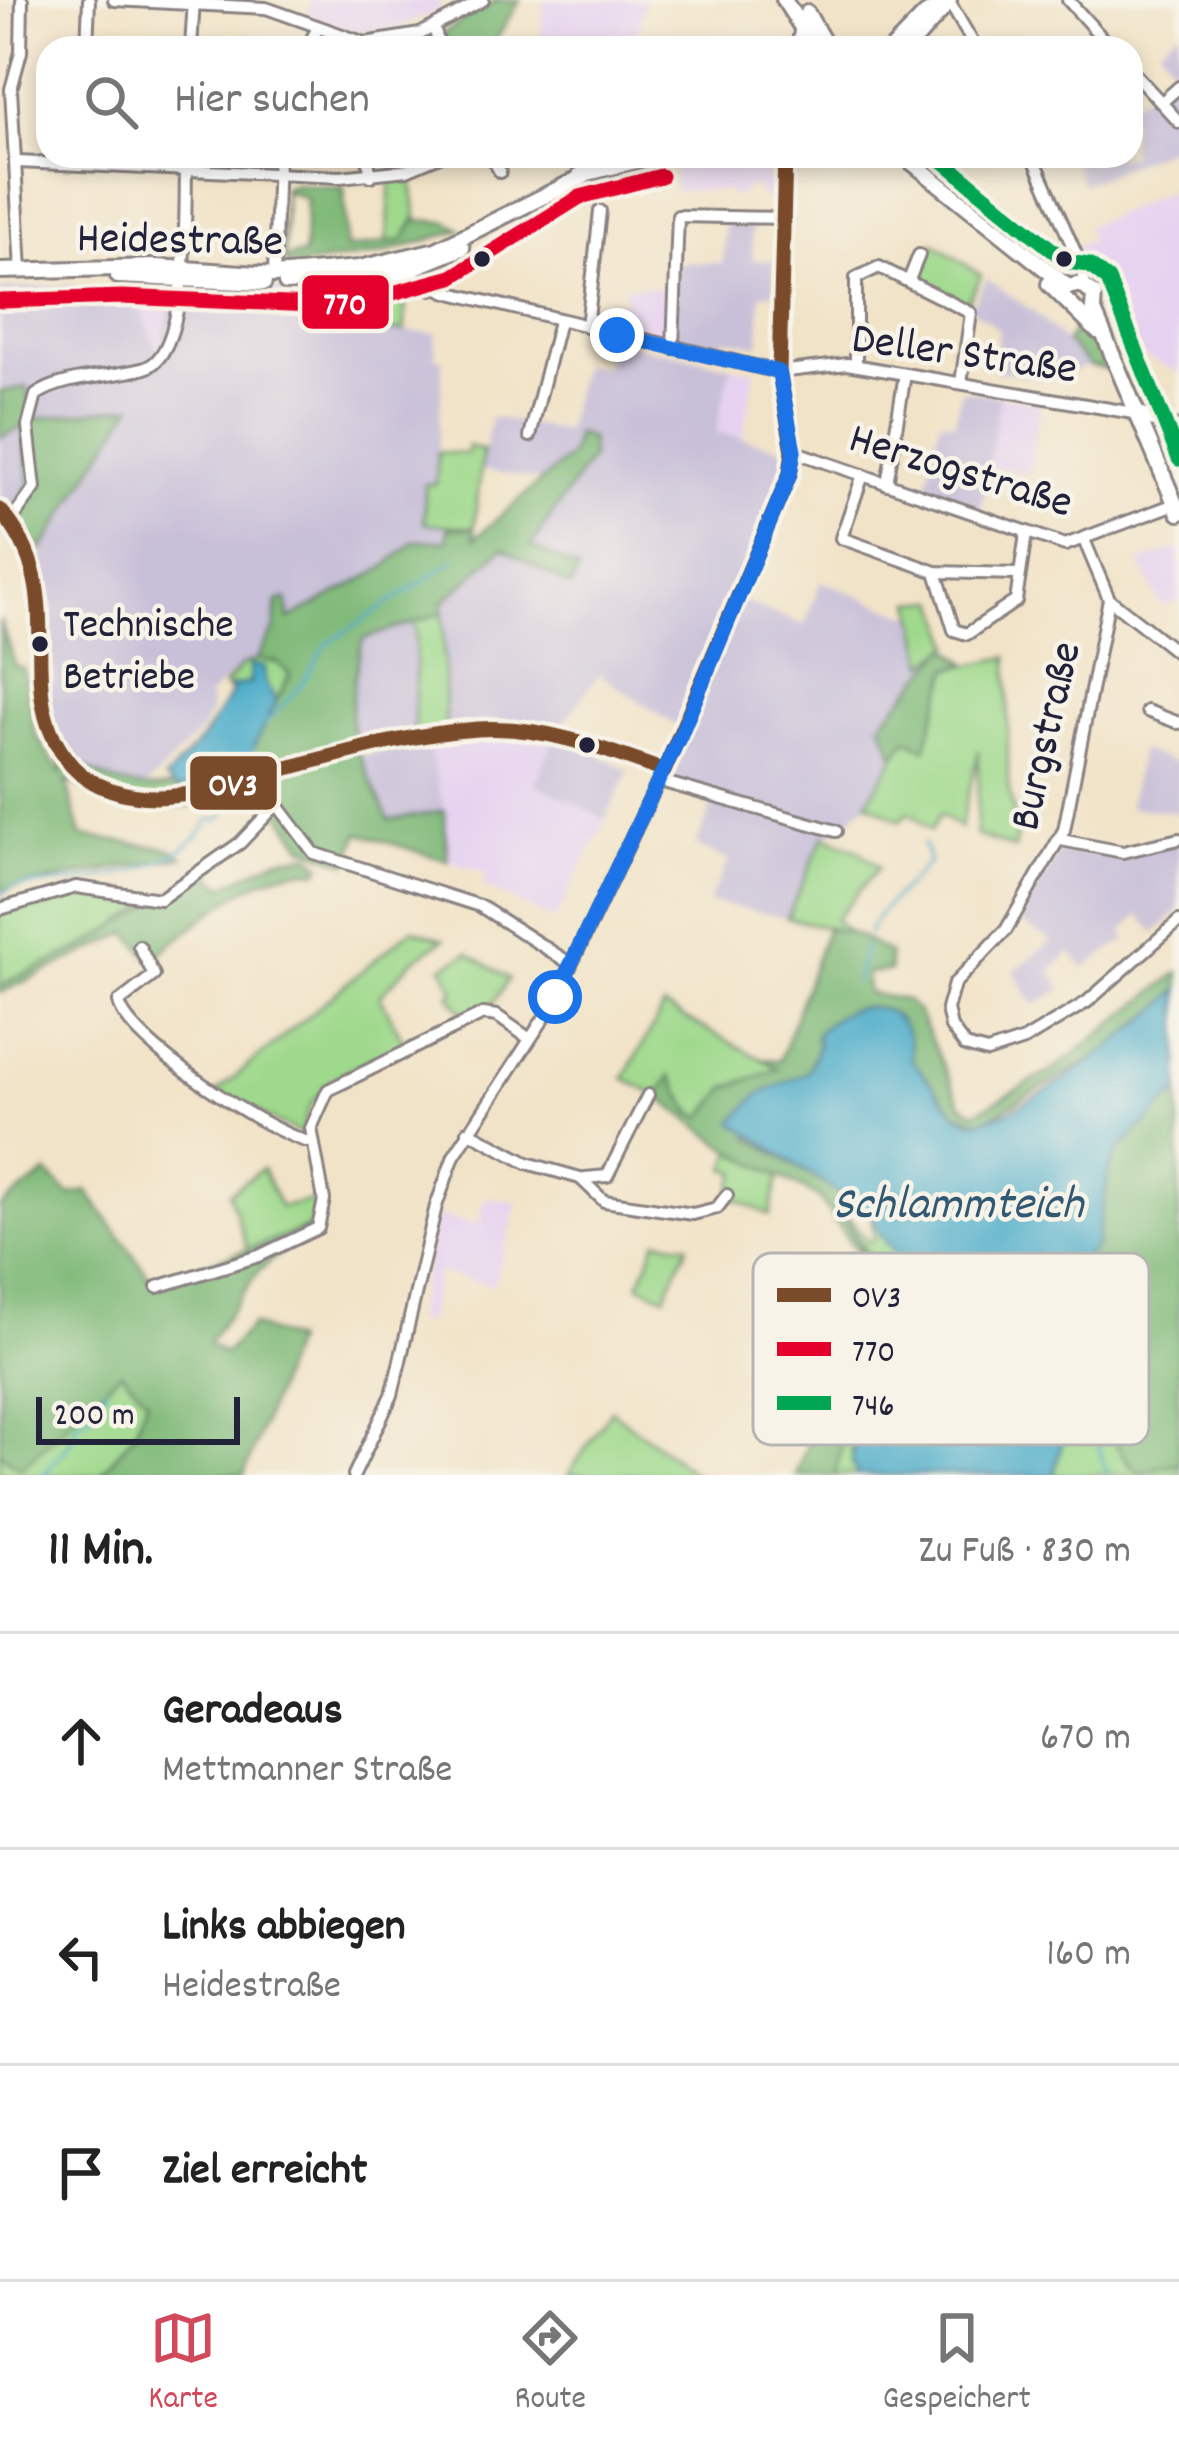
<!DOCTYPE html>
<html lang="de">
<head>
<meta charset="utf-8">
<style>
	:root { --surface:#fff; --page:#f2f2f2; --text:#222; --muted:#767676; --line:#e0e0e0; --accent:#d1495b }
	body { margin:0; font-family:Dekko,sans-serif; background:var(--page); color:var(--text) }
	.scale { position:absolute; left:36px; bottom:30px; width:204px; box-sizing:border-box; padding-left:12px; border:6px solid #22223b; border-top:0; font-size:33px; line-height:42px; white-space:nowrap; color:#22223b; -webkit-text-stroke:9px #f7f3e8; paint-order:stroke }
	.stop { position:absolute; width:36px; height:36px; margin:-27px; border:9px solid #1a73e8; border-radius:50%; background:#fff }
	.stop.end { background:#1a73e8; border-color:#fff; box-shadow:0 3px 12px #0008 }
	.list { margin:0; padding:0; list-style:none }
	h2 { display:flex; justify-content:space-between; align-items:center; height:156px; margin:0; padding:0 48px; font-size:51px }
	h2 small { font-size:39px; font-weight:400; color:var(--muted) }
	.list li { display:grid; grid-template-columns:78px 1fr auto; gap:36px; align-items:center; box-sizing:border-box; height:216px; padding:0 48px; border-top:3px solid var(--line) }
	.list b { display:block; font-size:45px; white-space:nowrap }
	.list p { margin:0; font-size:39px; white-space:nowrap; color:var(--muted) }
	.list em { font-size:39px; font-style:normal; color:var(--muted) }
	.icon { flex:none; width:66px; height:66px; fill:none; stroke:currentColor; stroke-width:2; stroke-linecap:round; stroke-linejoin:round }
	.map { position:relative; flex:none; width:1179px; height:1475px; overflow:hidden }
	.search { position:absolute; background:var(--surface); box-shadow:0 6px 18px #0003; left:36px; right:36px; top:36px; height:132px; display:flex; align-items:center; gap:30px; box-sizing:border-box; padding:0 42px; border-radius:36px; color:var(--muted); font-size:45px }
	.sheet { height:804px; background:var(--surface) }
	nav { display:flex; justify-content:space-around; align-items:center; box-sizing:border-box; height:168px; border-top:3px solid var(--line); background:var(--surface); font-size:33px; color:var(--muted) }
	nav a { display:grid; justify-items:center; gap:6px }
	nav .on { color:var(--accent) }
	.map>svg:first-child { display:block }
	.built { fill:#e6d2f0 }
	.industrial { fill:#c8bfd8 }
	.green { fill:#9fd98c; stroke:#607e64; stroke-width:3 }
	.forest { fill:#7fb978; stroke:#506e5a; stroke-width:3; fill-rule:evenodd }
	.water { fill:#4aabc9; stroke:#366682; stroke-width:3 }
	.lines { fill:none; stroke-linecap:round; stroke-linejoin:round }
	.stream { stroke:#4aabc9; stroke-width:3 }
	.minor-casing { stroke:#8a8281; stroke-width:16 }
	.major-casing { stroke:#8a8281; stroke-width:20 }
	.minor { stroke:#fff; stroke-width:10 }
	.major { stroke:#fff; stroke-width:14 }
	.bus-1-casing { stroke:#f7f3e8; stroke-width:24 }
	.bus-2-casing { stroke:#f7f3e8; stroke-width:24 }
	.bus-3-casing { stroke:#f7f3e8; stroke-width:24 }
	.bus-1 { stroke:#7a4b2a; stroke-width:15 }
	.bus-2 { stroke:#e4002b; stroke-width:15 }
	.bus-3 { stroke:#00a651; stroke-width:15 }
	.route { stroke:#1a73e8; stroke-width:15 }
	.bus-dot { fill:#22223b; stroke:#f7f3e8; stroke-width:4.5 }
	.labels { text-anchor:middle; stroke-width:9; stroke-linejoin:round; paint-order:stroke }
	.bus-label { font-size:42px; fill:#22223b; stroke:#f7f3e8; text-anchor:start }
	.street-label { font-size:45px; fill:#22223b; stroke:#f7f3e8 }
	.water-label { font-size:48px; font-style:italic; fill:#325974; stroke:#f7f3e8 }
	.key { fill:#f7f3e8; stroke:#b7b4b4; stroke-width:3 }
	.key-label { font-size:33px; fill:#22223b }
	.line-badge { stroke:#f7f3e8; stroke-width:4.5 }
	.badge-label { font-size:33px; text-anchor:middle; font-weight:bold; fill:#fff }
</style>
</head>
<body>
<div class="map">
<svg width="1179" height="1475" viewBox="0 0 1179 1475">
	<rect width="100%" height="100%" fill="#f7f3e8"/>
	<filter id="ink" filterUnits="userSpaceOnUse"><feTurbulence type="fractalNoise" baseFrequency=".00833" numOctaves="2"/><feDisplacementMap in="SourceGraphic" scale="24" xChannelSelector="R" yChannelSelector="G"/><feConvolveMatrix kernelMatrix="1 2 1 2 8 2 1 2 1" color-interpolation-filters="sRGB"/></filter>
	<filter id="wash" filterUnits="userSpaceOnUse"><feTurbulence type="fractalNoise" baseFrequency=".004" numOctaves="4" result="noise"/><feDisplacementMap in="SourceGraphic" scale="48" xChannelSelector="R" yChannelSelector="G"/><feGaussianBlur stdDeviation="2.7" result="paint"/><feColorMatrix in="noise" values="0 0 0 0 0 0 0 0 0 0 0 0 0 0 0 0 0 1.4 0 .05"/><feComposite in="paint" operator="in"/></filter>
	<g filter="url(#wash)">
		<rect width="100%" height="100%" fill="#f1e3c7"/>
		<g class="built">
			<path d="M311,0H438L441,9L399,27L356,32L308,15Z"/>
			<path d="M543,0H645L634,48H541Z"/>
			<path d="M775,160L776,197H759L758,186L744,187V193L732,197L726,190L674,191V164Z"/>
			<path d="M1179,187V373L1115,342L1077,246L1091,240L1086,227Z"/>
			<path d="M127,282L176,285L158,354Z"/>
			<path d="M625,286L667,287V337L623,327Z"/>
			<path d="M731,366L755,370L743,438L716,432Z"/>
			<path d="M1000,396L1040,403L1029,473L989,467Z"/>
			<path d="M1179,548V600L1162,607L1139,562Z"/>
			<path d="M479,733L554,740L535,784L606,819L555,920L483,886L486,873L448,861L444,811L427,742Z"/>
			<path d="M486,1197L518,1203L493,1286L438,1272L427,1323L414,1320L437,1216L478,1225Z"/>
		</g>
		<g class="industrial">
			<path d="M1179,30V144L1082,184L1071,156H1131V105L1174,70L1159,47Z"/>
			<path d="M725,222H751L753,260L774,261V293L761,294L759,345L724,338L722,355L667,337V287L680,262L723,263Z"/>
			<path d="M987,279L1034,312L1090,366L1047,378L993,371L999,329L970,308Z"/>
			<path d="M127,282L159,353L176,285L378,293L377,316L367,330L436,333L435,357L443,358L436,485L426,484L424,523L448,528L447,541H414L384,568L275,628L257,659L241,666L208,696L211,713L199,733L143,790L90,772L60,747L36,682L54,683V670L38,669L42,550L131,406L33,419L0,392V289L74,285L75,307L108,306V283Z"/>
			<path d="M610,340L731,366L716,432L787,449L784,476L678,727L599,674L560,728L499,721L445,729L443,602L503,548L570,587L577,570L530,547L591,459L590,438L545,481L481,470L491,417L565,431L581,364L605,367Z"/>
			<path d="M961,390L1000,396L981,510L926,490L940,420L955,422Z"/>
			<path d="M23,426L30,485L10,512L0,505V437Z"/>
			<path d="M821,581L907,615L934,607L948,647L881,722L895,756L867,802L843,827L824,836L787,918L708,902L729,861L696,845L712,807L663,785L741,601L804,625Z"/>
			<path d="M410,620L416,629L414,734L353,747L347,709L363,639Z"/>
			<path d="M554,740L587,748L629,771L606,819L535,784Z"/>
			<path d="M427,741L444,811L389,820L361,756Z"/>
			<path d="M1140,750L1179,764V813L1129,807Z"/>
			<path d="M1172,843L1179,845V910L1155,933L1139,915L1122,932L1128,939L1084,968L1070,952L1051,971L1062,989L1034,1005L1014,971L1052,941L1019,922L1058,852L1125,856Z"/>
		</g>
		<g class="green">
			<path d="M411,176L417,217L404,240L387,243L391,179Z"/>
			<path d="M934,243L982,276L966,303L916,276Z"/>
			<path d="M378,293L405,295V331L366,330L367,315H377Z"/>
			<path d="M468,446L483,451L474,528L424,523L425,484H436L438,452L467,454Z"/>
			<path d="M938,600L952,645L926,664L913,602Z"/>
			<path d="M443,613L445,729L414,734L416,629L410,620Z"/>
			<path d="M1008,657V785L1017,828L1015,849L976,835L979,750L960,828L940,815L931,831L909,812L900,821L867,802L907,738L925,748L949,669Z"/>
			<path d="M257,659L278,663L290,674L276,701L265,682L232,692L224,686L241,666Z"/>
			<path d="M824,836L858,850L879,867L835,920L850,933L787,918Z"/>
			<path d="M81,888L158,900L85,946L0,985V911Z"/>
			<path d="M412,929L444,939L411,962L380,996L405,1044C361,1064 308,1079 302,1135L217,1092Z"/>
			<path d="M468,953L509,979L489,1009L464,1014L449,995L455,992L443,967Z"/>
			<path d="M664,1007L780,1069L728,1087L703,1117L693,1113L671,1077L657,1096L624,1078Z"/>
			<path d="M732,1151L779,1176L770,1215L729,1196L737,1172L726,1169Z"/>
			<path d="M262,1169L280,1207L319,1200L309,1228L248,1251L229,1193Z"/>
			<path d="M847,1215L868,1242L874,1239L871,1215L889,1246L938,1282L1056,1260L1076,1263L1067,1330L1076,1339L1082,1390L1131,1466L1141,1471L1179,1463V1475H1054L1067,1422L1053,1369L1052,1301L1044,1286L997,1289L932,1305L912,1348L910,1368C880,1405 835,1414 857,1475H835C840,1453 840,1412 853,1394C874,1365 898,1344 892,1304C888,1271 854,1244 847,1215Z"/>
			<path d="M657,1240L688,1245L665,1296L639,1285Z"/>
			<path d="M120,1372L148,1399L134,1433L100,1475H0V1453L21,1468Z"/>
			<path d="M611,1410L697,1475H568Z"/>
		</g>
		<g class="forest">
			<path d="M497,0H520L491,48H446L443,33Z"/>
			<path d="M295,184L344,188L346,249L403,240L415,220L448,222L461,230L381,254L290,267L283,260L284,188ZM285,191L306,198L304,254L284,259Z"/>
			<path d="M1079,322L1102,347L1113,370L1090,366L1066,342Z"/>
			<path d="M26,387L34,419L132,406L42,550L10,512L30,485L23,427L0,437V392Z"/>
			<path d="M576,434L590,438L591,458L531,546L578,570L571,587L503,548L443,602V613L363,639C341,733 350,735 389,820L444,811L448,861L359,833L348,863L304,847L263,790C181,812 144,817 66,780L81,836L171,849L183,857L0,890V620L15,666L23,668L35,733L62,776L60,747C116,801 171,792 240,773L290,675L278,663L257,659L275,628L277,601L287,600L289,619L384,568L414,541H447L448,528H474L475,538L570,456Z"/>
			<path d="M948,647L967,663L949,669L925,749L907,739L895,756L881,723Z"/>
			<path d="M311,855L322,865L318,871C256,863 198,926 151,960L128,933L0,993V985L85,946L206,871L223,886L280,858Z"/>
			<path d="M827,927L857,935L889,953L890,971L866,973L867,993L906,1000L918,1012L961,1104L976,1112L1055,1069L1179,972V993L1103,1053L982,1121L955,1112L911,1059L897,1020L875,1007L818,1045L808,1072L790,1083L749,1137L850,1200L851,1208L843,1216C880,1291 909,1289 877,1380L853,1394L835,1475H795L874,1276L818,1197L732,1151L657,1096L671,1076L692,1113L703,1117L727,1087L778,1069L764,1059L780,1060Z"/>
			<path d="M1179,1091V1463L1141,1471C1122,1461 1116,1443 1106,1426C1076,1375 1073,1356 1084,1297L1076,1288V1263L1095,1248L1109,1170L1119,1150Z"/>
			<path d="M47,1173L70,1195L87,1191L153,1282L309,1228L259,1271L208,1343L224,1354L252,1325L293,1341L244,1475H100L134,1434L147,1399L121,1372L21,1468L0,1453V1207Z"/>
		</g>
		<g class="water">
			<path d="M250,665L264,666L265,682L276,701L241,773L178,790L165,779L201,740L232,692L230,687L250,683Z"/>
			<path d="M1179,989V1091L1119,1150L1109,1170L1095,1249L1076,1263C1027,1250 970,1291 917,1280L881,1236L871,1215L733,1122L758,1095L808,1072L818,1045L816,1035C851,991 913,999 911,1059L955,1112L973,1122C1024,1116 1143,1028 1179,989Z"/>
			<path d="M1044,1286L1052,1301L1053,1369L1067,1422L1054,1475H857L852,1462L857,1419L910,1368L912,1349L932,1305L997,1289Z"/>
		</g>
		<g class="lines">
			<g class="stream">
				<path d="M265,724L302,684L327,644L455,560"/>
				<path d="M245,768L253,749"/>
				<path d="M0,896L13,887C76,881 175,880 209,820L220,819L237,794"/>
				<path d="M868,934L879,914L929,862L923,843"/>
				<path d="M856,983L865,944"/>
				<path d="M1072,1262L1076,1290"/>
				<path d="M1076,1336L1079,1378L1107,1475"/>
				<path d="M43,1475L69,1444L78,1421L94,1413L106,1387"/>
			</g>
		</g>
	</g>
	<g filter="url(#ink)">
		<g class="lines">
			<g class="minor-casing">
				<g id="minor">
					<path d="M114,0L266,8L365,43L420,34L483,0"/>
					<path d="M948,0L976,48"/>
					<path d="M1068,0L1111,48"/>
					<path d="M434,28L440,48"/>
					<path d="M87,48L89,0"/>
					<path d="M191,48L194,0"/>
					<path d="M307,48L317,29"/>
					<path d="M797,48L801,25"/>
					<path d="M1131,70L1179,122"/>
					<path d="M1162,102L1179,87"/>
					<path d="M367,156L371,176"/>
					<path d="M491,156L500,172"/>
					<path d="M1033,156L1083,270L1084,286"/>
					<path d="M18,162L340,177L407,170L440,156"/>
					<path d="M400,270L447,292L779,372L847,364L1139,414"/>
					<path d="M21,271L11,89L21,52L22,0"/>
					<path d="M274,275L278,156"/>
					<path d="M380,278L432,289"/>
					<path d="M909,280L919,255"/>
					<path d="M587,327L600,211"/>
					<path d="M673,348L678,216L782,218"/>
					<path d="M856,365V278L879,267L971,313L961,383"/>
					<path d="M530,436L559,321"/>
					<path d="M793,451L1065,545L1175,504"/>
					<path d="M863,475L841,538L936,572L1018,574"/>
					<path d="M887,484L905,374"/>
					<path d="M0,510C83,578 0,693 74,768C98,788 127,797 158,797C191,797 225,785 256,777C329,759 404,735 479,729C545,724 604,749 664,771"/>
					<path d="M11,521L35,488L28,426L36,395C65,375 111,378 145,368C191,353 185,200 186,156"/>
					<path d="M1085,542L1109,599L1064,830L1006,930L954,984L947,1009L951,1027L965,1046L987,1052L1024,1040L1087,1002L1179,921"/>
					<path d="M936,572L954,630L967,634L1016,601L1026,534"/>
					<path d="M1109,599L1179,654"/>
					<path d="M1147,711L1179,723"/>
					<path d="M660,781L836,831"/>
					<path d="M1061,840L1123,852L1179,839"/>
					<path d="M0,909L76,887L160,899L240,843L277,804L314,853L480,906L571,964"/>
					<path d="M139,946L154,975L119,1002C125,1040 270,1134 310,1142"/>
					<path d="M468,1131L527,1163L580,1178L604,1201L693,1214L717,1208L727,1195"/>
					<path d="M585,1178L607,1176L648,1095"/>
					<path d="M157,1287L259,1256L318,1228L324,1200L311,1128L328,1090L483,1014L497,1016L530,1039"/>
					<path d="M354,1475L392,1395L436,1206L454,1156L546,1015L569,969L680,736L790,474L793,451L779,372L785,156"/>
				</g>
			</g>
			<g class="major-casing">
				<g id="major">
					<path d="M784,0L815,48"/>
					<path d="M807,13L827,48"/>
					<path d="M893,48L925,15L949,0"/>
					<path d="M908,48L942,10"/>
					<path d="M770,156H792"/>
					<path d="M904,156L1068,287"/>
					<path d="M580,175L656,156"/>
					<path d="M0,271L156,267L274,275L359,268L436,250L586,175"/>
					<path d="M118,276L264,283"/>
					<path d="M286,283L403,272L462,248"/>
					<path d="M1049,284L1097,331"/>
					<path d="M1068,287L1081,284L1094,295L1093,309L1179,513"/>
					<path d="M1139,414L1179,430"/>
				</g>
			</g>
			<use href="#minor" class="minor"/>
			<use href="#major" class="major"/>
			<g class="bus-1-casing">
				<g id="bus-1">
					<path d="M0,510C77,598 5,688 72,766C92,788 128,797 156,797C190,797 222,786 254,777C327,758 402,734 478,729C543,725 604,749 664,771"/>
					<path d="M664,771L790,474L793,451L779,372L785,156"/>
				</g>
			</g>
			<g class="bus-2-casing">
				<path id="bus-2" d="M1,301L122,297L313,305L367,300L452,277L580,197L661,176"/>
			</g>
			<g class="bus-3-casing">
				<path id="bus-3" d="M937,156L1067,262L1089,265L1108,280L1179,459"/>
			</g>
			<use href="#bus-1" class="bus-1"/>
			<use href="#bus-2" class="bus-2"/>
			<use href="#bus-3" class="bus-3"/>
		</g>
	</g>
	<g class="lines" filter="url(#ink)">
		<path class="route" d="M555,997L680,736L790,474L794,451L779,372L617,335"/>
	</g>
	<g class="bus-dot">
		<circle cx="482" cy="259" r="10"/>
		<circle cx="1064" cy="259" r="10"/>
		<circle cx="40" cy="644" r="10"/>
		<circle cx="587" cy="745" r="10"/>
	</g>
	<g class="labels">
		<g class="bus-label">
			<text x="63" y="636">Technische<tspan x="63" dy="52">Betriebe</tspan></text>
		</g>
		<g class="street-label">
			<text transform="translate(180 236) rotate(1)" y="16">Heidestraße</text>
			<text transform="translate(965 350) rotate(8)" y="16">Deller Straße</text>
			<text transform="translate(962 467) rotate(17)" y="16">Herzogstraße</text>
			<text transform="translate(1042 735) rotate(-77)" y="16">Burgstraße</text>
		</g>
		<g class="water-label">
			<text x="958" y="1217">Schlammteich</text>
		</g>
	</g>
	<rect x="753" y="1253" width="396" height="192" rx="18" class="key"/>
	<rect x="777" y="1288" width="54" height="14" fill="#7a4b2a"/>
	<rect x="777" y="1342" width="54" height="14" fill="#e4002b"/>
	<rect x="777" y="1396" width="54" height="14" fill="#00a651"/>
	<g class="key-label">
		<text x="852" y="1307">OV3</text>
		<text x="852" y="1361">770</text>
		<text x="852" y="1415">746</text>
	</g>
	<g class="line-badge">
		<rect x="300" y="273" width="91" height="58" rx="12" fill="#e4002b"/>
		<rect x="188" y="754" width="91" height="58" rx="12" fill="#7a4b2a"/>
	</g>
	<g class="badge-label">
		<text x="345" y="314">770</text>
		<text x="233" y="795">OV3</text>
	</g>
</svg>
<div class="scale">200 m</div>
<div class="stop" style="left:555px;top:997px"></div>
<div class="stop end" style="left:617px;top:335px"></div>
<div class="search"><svg class="icon" aria-label="search" viewBox="0 0 24 24"><circle cx="10" cy="10" r="6"/><path d="M15 15l6 6"/></svg>Hier suchen</div>
</div>
<section class="sheet">
<h2>11 Min.<small>Zu Fuß · 830 m</small></h2>
<ul class="list">
<li><svg class="icon" aria-label="ahead" viewBox="0 0 24 24"><path d="M12 20V5M6 11l6-6 6 6"/></svg><div><b>Geradeaus</b><p>Mettmanner Straße</p></div><em>670 m</em></li>
<li><svg class="icon" aria-label="left" viewBox="0 0 24 24"><path d="M17 20v-9H6M10 6l-5 5 5 5"/></svg><div><b>Links abbiegen</b><p>Heidestraße</p></div><em>160 m</em></li>
<li><svg class="icon" aria-label="arrive" viewBox="0 0 24 24"><path d="M6 21V4h12l-3 4 3 4H6"/></svg><div><b>Ziel erreicht</b></div></li>
</ul>
</section>
<nav>
<a class="on"><svg class="icon" aria-label="map" viewBox="0 0 24 24"><path d="M3 6l6-2 6 2 6-2v14l-6 2-6-2-6 2zM9 4v14M15 6v14"/></svg>Karte</a>
<a><svg class="icon" aria-label="directions" viewBox="0 0 24 24"><path d="M12 3l9 9-9 9-9-9zM9 14v-3h6M13 9l2 2-2 2"/></svg>Route</a>
<a><svg class="icon" aria-label="saved" viewBox="0 0 24 24"><path d="M7 4h10v16l-5-4-5 4z"/></svg>Gespeichert</a>
</nav>
</body>
</html>
